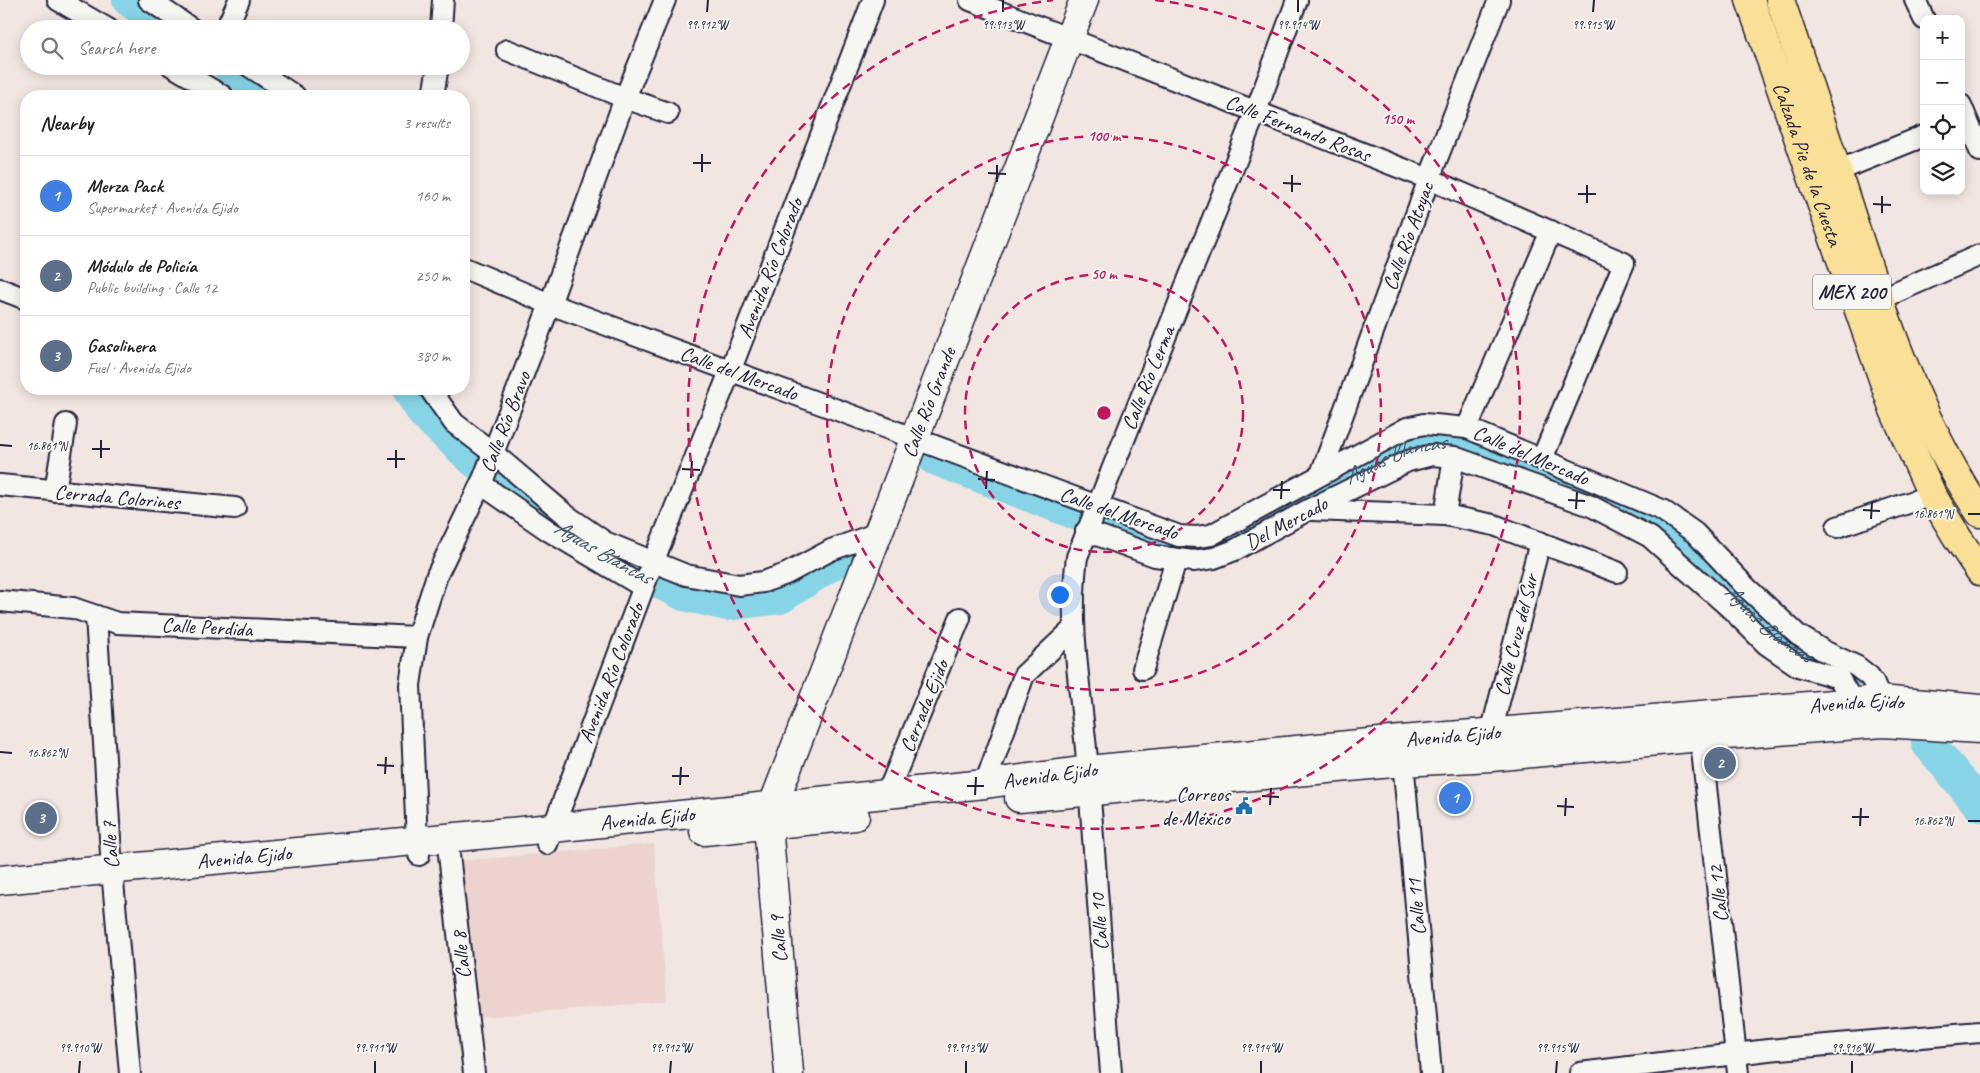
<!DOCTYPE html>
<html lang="en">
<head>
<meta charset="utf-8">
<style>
	:root { --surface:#fff; --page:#f2f2f2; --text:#222; --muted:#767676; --line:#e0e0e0; --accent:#1f6fb2 }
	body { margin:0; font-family:Caveat,sans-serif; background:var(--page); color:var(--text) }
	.controls { position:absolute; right:15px; top:15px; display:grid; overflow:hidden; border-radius:10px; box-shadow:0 2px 12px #0003 }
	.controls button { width:45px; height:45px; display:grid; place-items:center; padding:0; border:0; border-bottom:1px solid var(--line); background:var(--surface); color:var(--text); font:25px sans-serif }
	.you { position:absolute; left:1059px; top:594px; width:18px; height:18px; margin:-12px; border:4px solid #fff; border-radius:50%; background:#1a73e8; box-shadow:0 0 0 8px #1a73e833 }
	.badge { display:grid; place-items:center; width:32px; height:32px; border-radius:50%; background:var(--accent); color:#fff; font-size:16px; font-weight:700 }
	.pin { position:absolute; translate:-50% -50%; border:2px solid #fff; box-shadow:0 1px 5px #0006 }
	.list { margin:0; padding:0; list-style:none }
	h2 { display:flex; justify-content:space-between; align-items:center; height:65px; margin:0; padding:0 20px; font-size:21px }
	h2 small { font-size:16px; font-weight:400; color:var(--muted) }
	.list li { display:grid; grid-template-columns:32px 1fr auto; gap:15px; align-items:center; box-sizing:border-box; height:80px; padding:0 20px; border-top:1px solid var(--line) }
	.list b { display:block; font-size:19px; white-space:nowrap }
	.list p { margin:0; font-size:16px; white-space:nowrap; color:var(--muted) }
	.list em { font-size:16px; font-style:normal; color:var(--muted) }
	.icon { flex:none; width:28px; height:28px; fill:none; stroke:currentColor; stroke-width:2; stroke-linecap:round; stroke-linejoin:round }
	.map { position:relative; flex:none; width:1980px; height:1073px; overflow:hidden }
	.search { position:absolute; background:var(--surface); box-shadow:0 2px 12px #0003; left:20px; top:20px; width:450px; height:55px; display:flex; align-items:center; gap:12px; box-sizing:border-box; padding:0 18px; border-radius:28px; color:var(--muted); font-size:19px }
	.panel { position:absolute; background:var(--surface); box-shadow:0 2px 12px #0003; left:20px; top:90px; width:450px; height:305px; border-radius:20px }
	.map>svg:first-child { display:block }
	.built { fill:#edd3cf }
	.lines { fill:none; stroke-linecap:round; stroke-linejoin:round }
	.river { stroke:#87d4e6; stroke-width:34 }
	.street-casing { stroke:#22223b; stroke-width:24 }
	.secondary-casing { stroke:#22223b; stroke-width:31 }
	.primary-casing { stroke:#22223b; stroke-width:31 }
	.street { stroke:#f6f6f2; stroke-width:20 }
	.secondary { stroke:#f6f6f2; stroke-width:28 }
	.primary { stroke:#fadf96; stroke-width:28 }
	.ticks { fill:none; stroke:#22223b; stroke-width:2 }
	.ring { fill:none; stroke:#c2185b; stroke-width:2.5; stroke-dasharray:9 6 }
	.labels { text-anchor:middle; stroke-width:4; stroke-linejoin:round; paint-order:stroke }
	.shield { fill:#f6f6f2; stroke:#626272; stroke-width:1 }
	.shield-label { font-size:20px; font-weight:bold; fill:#22223b }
	.street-label { font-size:21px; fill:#22223b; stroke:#f6f6f2 }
	.poi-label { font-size:21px; fill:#22223b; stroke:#f6f6f2; text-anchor:end }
	.water-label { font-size:22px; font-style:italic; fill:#40576e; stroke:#f6f6f2 }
	.ticks-label { font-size:12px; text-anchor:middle; fill:#22223b; stroke:#f6f6f2; stroke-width:4; stroke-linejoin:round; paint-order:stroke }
	.centre { fill:#c2185b; stroke:#f6f6f2; stroke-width:2.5 }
	.ring-label { font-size:15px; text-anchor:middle; font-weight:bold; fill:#c2185b; stroke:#f6f6f2; stroke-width:4; stroke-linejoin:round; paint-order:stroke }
</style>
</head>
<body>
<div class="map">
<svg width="1980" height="1073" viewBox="0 0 1980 1073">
	<rect width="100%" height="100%" fill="#f2e6e2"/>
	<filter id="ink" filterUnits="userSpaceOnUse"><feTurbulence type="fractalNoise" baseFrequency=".02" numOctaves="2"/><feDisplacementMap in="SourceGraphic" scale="10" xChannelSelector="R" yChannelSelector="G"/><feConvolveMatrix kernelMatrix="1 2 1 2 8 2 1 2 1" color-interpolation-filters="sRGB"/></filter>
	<g filter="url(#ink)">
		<path class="built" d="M654,844L667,1001L470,1018L457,861Z"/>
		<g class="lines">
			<g class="river">
				<path d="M129,0L172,29"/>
				<path d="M229,66L275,96"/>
				<path id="s1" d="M409,389L423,412L474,460L553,522L628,566L684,594L727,604L780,597L837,560"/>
				<path id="s2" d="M934,458L1112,527L1183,550L1213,544L1406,447L1449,440L1567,484L1682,538L1769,628L1805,653L1846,674"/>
				<path d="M1928,743L1980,805"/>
			</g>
			<g class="street-casing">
				<g id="street">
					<path d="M58,0L108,29"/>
					<path d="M149,0L192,29"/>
					<path d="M970,0L1429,179L1624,263L1542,459"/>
					<path d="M1915,0L1924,19"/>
					<path d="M226,29L239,0"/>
					<path d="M441,29L443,0"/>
					<path d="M507,50L625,98L668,113"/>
					<path d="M172,66L223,96"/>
					<path d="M249,66L295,96"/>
					<path d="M433,96L438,66"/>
					<path d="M1961,105L1980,151"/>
					<path d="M1837,171L1924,136"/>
					<path d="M464,268L550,304L1179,536L1197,537L1211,535L1407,428L1424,424L1467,428L1662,510L1695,533L1747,588L1798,635L1824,651L1856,666L1869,676L1874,683L1880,700L1882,714"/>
					<path d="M0,289L26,299"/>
					<path d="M1878,300L1980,255"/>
					<path d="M430,389L454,423L493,453L566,515L605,542L686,575L739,585L763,582L786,574L831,550L878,533"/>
					<path d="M1467,428L1551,231"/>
					<path d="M1321,474L1429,179L1499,0"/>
					<path d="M481,484L549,531L643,587"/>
					<path d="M0,485L235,508"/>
					<path d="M55,491L66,424"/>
					<path d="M1312,510L1445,515L1494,525L1617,572"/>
					<path d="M1445,515L1454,457"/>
					<path d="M1837,527L1932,495"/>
					<path d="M1086,531L1155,556L1193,561L1214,558L1235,550L1308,510L1408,461L1432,455L1454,457L1591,506L1650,537L1730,608L1766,644L1798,666L1839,678L1853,702"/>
					<path d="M0,601L73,608L117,623L417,637"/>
					<path d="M96,616L112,870L130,1073"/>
					<path d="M1143,669L1176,560"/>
					<path d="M1699,724L1738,1073"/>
					<path d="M1491,744V733L1540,542"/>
					<path d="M1402,749L1431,1073"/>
					<path d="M985,784L1024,675L1074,628"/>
					<path d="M887,794L960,618"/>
					<path d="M447,837L474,1073"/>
					<path d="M547,844L650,570L731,369L873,0"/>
					<path d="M419,855L417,840L410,685L417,637L437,575L484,477L550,304L625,98L665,0"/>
					<path d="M1111,1073C1103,973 1096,872 1088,772C1083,701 1067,628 1077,557L1256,111L1297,0"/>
					<path d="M1580,1073L1768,1050L1980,1032"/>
				</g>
			</g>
			<g class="secondary-casing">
				<g id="secondary">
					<path d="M1019,798L1403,762L1491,757L1700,737L1883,723L1980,729"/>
					<path d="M704,831L855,816"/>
					<path id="s3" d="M0,880L552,828L985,784L1088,770L1401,740L1880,700L1980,709"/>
					<path id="s4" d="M789,1073L768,825L773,805L1084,0"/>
				</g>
			</g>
			<g class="primary-casing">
				<g id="primary">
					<path id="s5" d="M1750,0L1894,410L1932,495L1957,537L1980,571"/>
					<path d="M1780,0C1801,62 1822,124 1842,187C1878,299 1914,414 1980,513"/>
				</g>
			</g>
			<use href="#street" class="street"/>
			<use href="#secondary" class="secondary"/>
			<use href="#primary" class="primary"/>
		</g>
	</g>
	<path class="ticks" d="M707,12L708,0M1003,12V0M1298,12V0M1593,12L1594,0M693,163H711M702,172V154M988,173L1006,174M997,182V165M1283,183L1301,184M1292,192V175M1578,194H1596M1587,203V185M1873,204L1891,205M1882,213V196M0,445L12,446M92,449H110M101,458V440M387,459H405M396,468V450M682,469L700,470M691,478L692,461M978,479L995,480M986,489L987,471M1273,490H1290M1281,499L1282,481M1568,500L1585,501M1576,509L1577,492M1863,510L1880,511M1968,514H1980M1871,519L1872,502M0,752L12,753M377,765L394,766M385,774L386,757M672,776H689M680,785L681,767M967,786H984M975,795L976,777M1262,796L1279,797M1270,805L1271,788M1557,806L1574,807M1565,816L1566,798M1852,817H1869M1968,821H1980M1860,826L1861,808M79,1073L80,1061M375,1073V1061M670,1073L671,1061M966,1073V1061M1261,1073V1061M1556,1073L1557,1061M1852,1073V1061"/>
	<g class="ring">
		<circle cx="1104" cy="413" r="139"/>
		<circle cx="1104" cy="413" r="277"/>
		<path d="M1155 0A416 416 0 1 1 1053 0"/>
	</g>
	<defs>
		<g id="civic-bare" transform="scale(1.35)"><path d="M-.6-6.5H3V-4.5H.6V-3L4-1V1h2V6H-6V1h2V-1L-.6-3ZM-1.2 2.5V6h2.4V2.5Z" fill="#1f6fb2" stroke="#f6f6f2" stroke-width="2.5" paint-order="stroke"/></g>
	</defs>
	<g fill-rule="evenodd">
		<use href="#civic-bare" x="1244" y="806"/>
	</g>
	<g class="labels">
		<rect class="shield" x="1813" y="274.5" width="78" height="35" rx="4"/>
		<g class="shield-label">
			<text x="1852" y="299">MEX 200</text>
		</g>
		<g class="street-label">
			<text transform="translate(1298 128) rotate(21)" y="7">Calle Fernando Rosas</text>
			<text dy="7" stroke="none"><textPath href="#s5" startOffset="174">Calzada Pie de la Cuesta</textPath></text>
			<text transform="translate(1408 236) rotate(-70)" y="7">Calle Río Atoyac</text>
			<text transform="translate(770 268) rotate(-69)" y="7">Avenida Río Colorado</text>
			<text transform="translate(739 373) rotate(20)" y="7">Calle del Mercado</text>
			<text transform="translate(1148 378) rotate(-68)" y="7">Calle Río Lerma</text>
			<text dy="7" stroke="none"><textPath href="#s4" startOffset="701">Calle Río Grande</textPath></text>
			<text transform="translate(505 422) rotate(-69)" y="7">Calle Río Bravo</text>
			<text transform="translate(1531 455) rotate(23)" y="7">Calle del Mercado</text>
			<text transform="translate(117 497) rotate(5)" y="7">Cerrada Colorines</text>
			<text transform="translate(1119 513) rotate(19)" y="7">Calle del Mercado</text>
			<text transform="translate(1286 523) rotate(-28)" y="7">Del Mercado</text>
			<text transform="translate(207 627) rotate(3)" y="7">Calle Perdida</text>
			<text transform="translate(1516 635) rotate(-76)" y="7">Calle Cruz del Sur</text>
			<text transform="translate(611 673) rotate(-69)" y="7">Avenida Río Colorado</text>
			<text dy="7" stroke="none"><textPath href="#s3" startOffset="1865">Avenida Ejido</textPath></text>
			<text transform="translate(924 706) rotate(-68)" y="7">Cerrada Ejido</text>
			<text dy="7" stroke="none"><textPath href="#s3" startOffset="1460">Avenida Ejido</textPath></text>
			<text dy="7" stroke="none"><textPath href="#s3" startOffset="1055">Avenida Ejido</textPath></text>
			<text dy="7" stroke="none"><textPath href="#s3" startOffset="650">Avenida Ejido</textPath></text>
			<text transform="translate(110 845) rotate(-94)" y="7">Calle 7</text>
			<text dy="7" stroke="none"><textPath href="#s3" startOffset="245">Avenida Ejido</textPath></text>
			<text transform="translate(1718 894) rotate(-96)" y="7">Calle 12</text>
			<text transform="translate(1416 907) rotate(-95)" y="7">Calle 11</text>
			<text transform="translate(1099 922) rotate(-94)" y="7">Calle 10</text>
			<text transform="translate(778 939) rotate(-95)" y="7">Calle 9</text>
			<text transform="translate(461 955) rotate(-96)" y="7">Calle 8</text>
		</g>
		<g class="poi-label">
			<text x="1230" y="801">Correos<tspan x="1230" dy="24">de México</tspan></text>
		</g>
		<g class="water-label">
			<text dy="8" stroke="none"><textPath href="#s2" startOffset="498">Aguas Blancas</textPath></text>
			<text dy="8" stroke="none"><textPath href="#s1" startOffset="256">Aguas Blancas</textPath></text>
			<text dy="8" stroke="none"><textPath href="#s2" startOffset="931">Aguas Blancas</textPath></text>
		</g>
	</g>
	<g class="ticks-label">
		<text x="707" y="29">99.912°W</text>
		<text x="1003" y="29">99.913°W</text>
		<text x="1298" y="29">99.914°W</text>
		<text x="1593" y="29">99.915°W</text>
		<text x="47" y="450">16.861°N</text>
		<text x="1933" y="518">16.861°N</text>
		<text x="47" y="757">16.862°N</text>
		<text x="1933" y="825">16.862°N</text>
		<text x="80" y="1052">99.910°W</text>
		<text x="375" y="1052">99.911°W</text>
		<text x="671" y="1052">99.912°W</text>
		<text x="966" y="1052">99.913°W</text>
		<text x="1261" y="1052">99.914°W</text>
		<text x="1557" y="1052">99.915°W</text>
		<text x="1852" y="1052">99.916°W</text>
	</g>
	<circle cx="1104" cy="413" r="8" class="centre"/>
	<g class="ring-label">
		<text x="1398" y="124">150 m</text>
		<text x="1104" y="141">100 m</text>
		<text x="1104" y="279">50 m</text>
	</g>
</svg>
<div class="controls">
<button>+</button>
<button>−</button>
<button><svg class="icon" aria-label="locate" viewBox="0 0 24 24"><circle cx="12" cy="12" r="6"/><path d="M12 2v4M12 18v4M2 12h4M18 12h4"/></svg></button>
<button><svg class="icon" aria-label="layers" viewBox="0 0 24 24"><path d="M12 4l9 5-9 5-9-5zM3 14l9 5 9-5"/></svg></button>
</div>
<div class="you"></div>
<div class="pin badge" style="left:1455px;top:798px;background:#3f7fe0">1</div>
<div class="pin badge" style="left:1720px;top:763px;background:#5c6f8a">2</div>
<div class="pin badge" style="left:41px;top:818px;background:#5c6f8a">3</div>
<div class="search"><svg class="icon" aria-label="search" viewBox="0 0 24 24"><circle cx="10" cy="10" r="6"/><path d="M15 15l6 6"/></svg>Search here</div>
<section class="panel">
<h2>Nearby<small>3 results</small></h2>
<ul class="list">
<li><span class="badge" style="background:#3f7fe0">1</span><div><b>Merza Pack</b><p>Supermarket · Avenida Ejido</p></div><em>160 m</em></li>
<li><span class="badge" style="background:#5c6f8a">2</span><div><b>Módulo de Policía</b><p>Public building · Calle 12</p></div><em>250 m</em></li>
<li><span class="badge" style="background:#5c6f8a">3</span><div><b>Gasolinera</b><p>Fuel · Avenida Ejido</p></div><em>380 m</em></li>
</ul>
</section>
</div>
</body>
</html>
